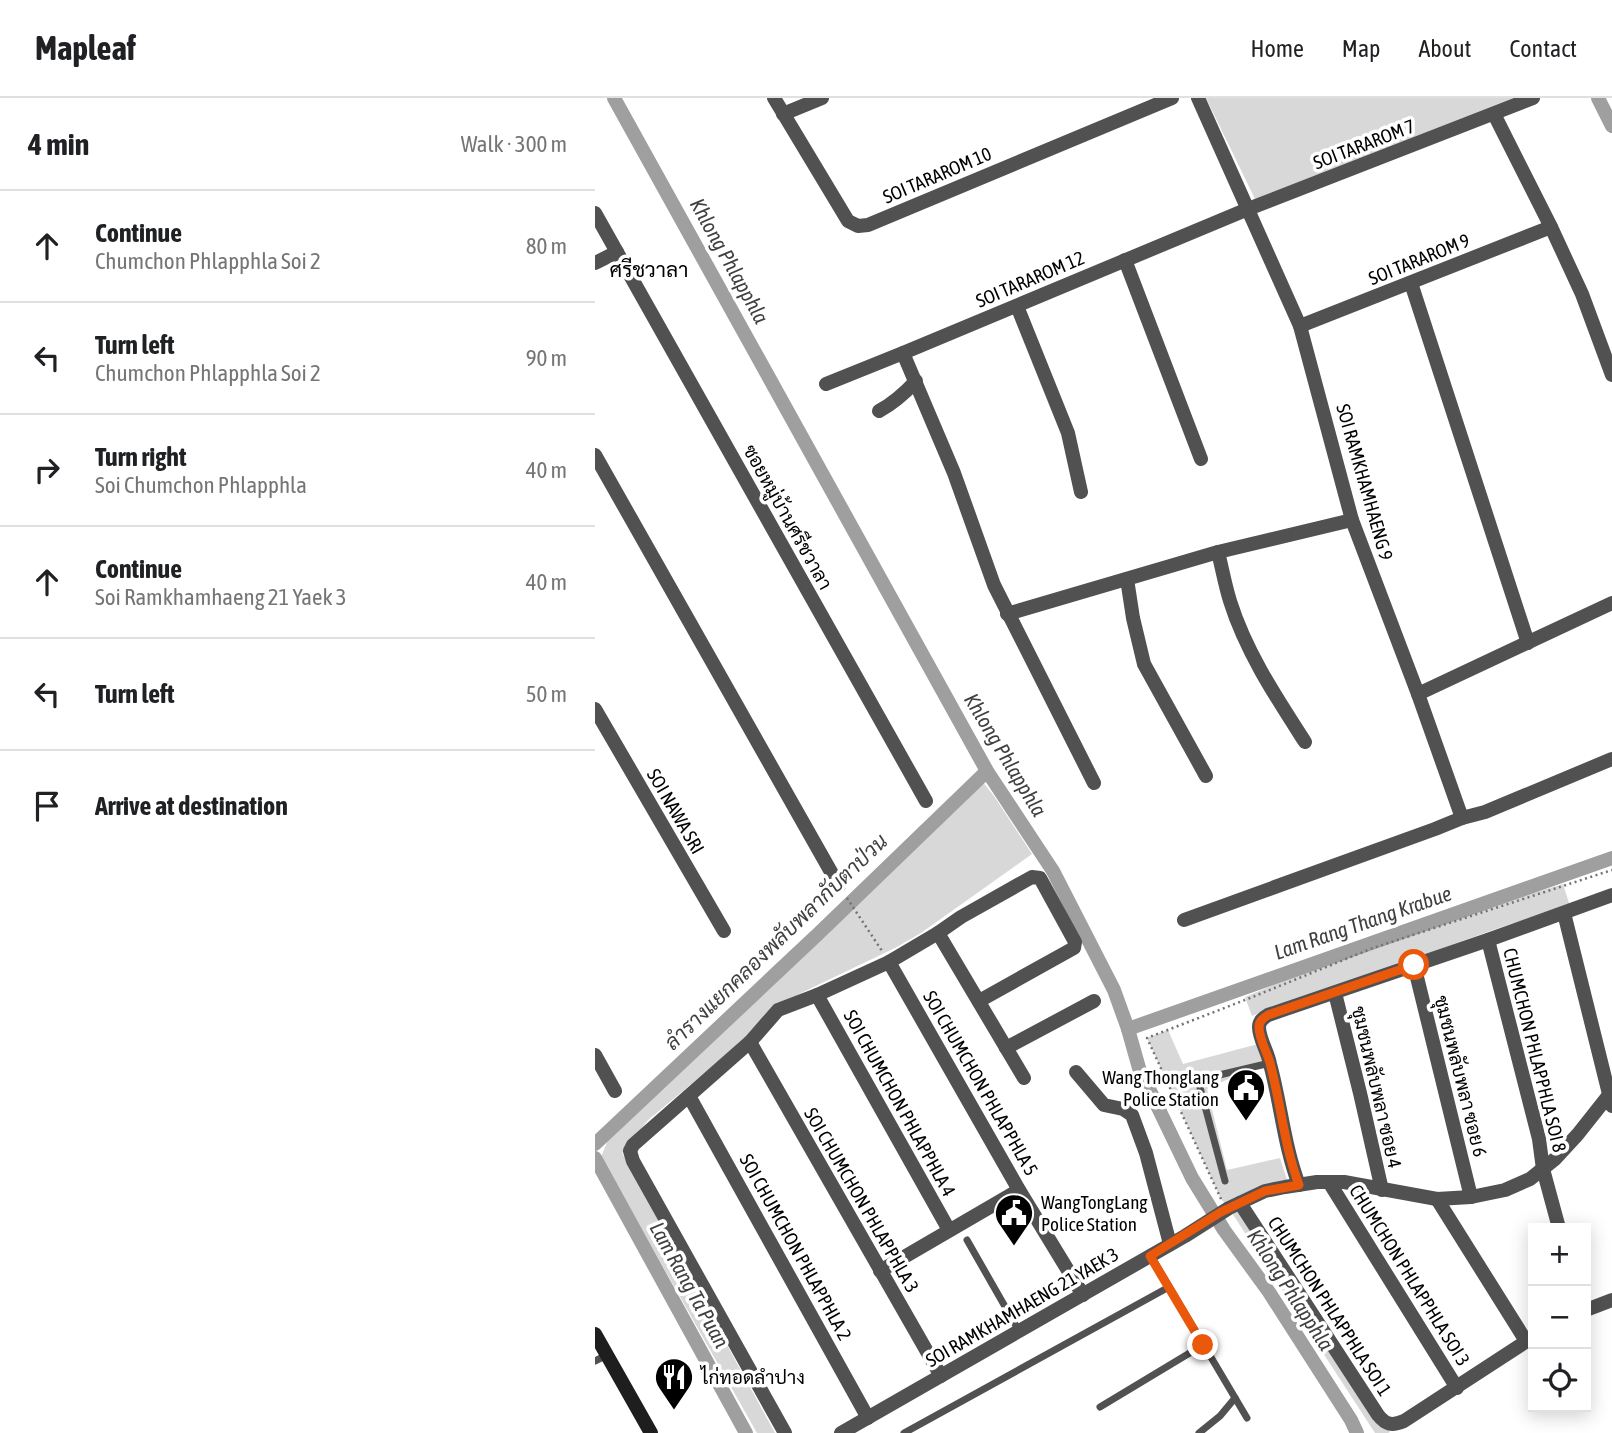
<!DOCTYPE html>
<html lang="en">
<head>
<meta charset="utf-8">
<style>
	:root { --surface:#fff; --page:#f2f2f2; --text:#202124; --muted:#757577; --line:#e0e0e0 }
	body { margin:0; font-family:"Asap Condensed",Sarabun,sans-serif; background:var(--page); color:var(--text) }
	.controls { position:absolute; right:21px; bottom:21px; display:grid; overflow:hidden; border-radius:0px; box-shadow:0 4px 18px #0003 }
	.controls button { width:63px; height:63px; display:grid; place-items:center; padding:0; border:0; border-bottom:2px solid var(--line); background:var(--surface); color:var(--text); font:35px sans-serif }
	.stop { position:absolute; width:21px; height:21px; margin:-16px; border:5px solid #ea580c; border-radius:50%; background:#fff }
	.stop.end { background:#ea580c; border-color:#fff; box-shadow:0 2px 7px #0008 }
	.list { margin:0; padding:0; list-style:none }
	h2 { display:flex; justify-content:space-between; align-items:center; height:91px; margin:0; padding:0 28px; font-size:30px }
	h2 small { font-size:23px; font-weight:400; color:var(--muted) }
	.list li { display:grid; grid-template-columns:46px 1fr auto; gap:21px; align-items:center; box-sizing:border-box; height:112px; padding:0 28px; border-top:2px solid var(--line) }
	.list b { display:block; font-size:26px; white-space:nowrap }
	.list p { margin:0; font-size:23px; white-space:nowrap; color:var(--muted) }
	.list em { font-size:23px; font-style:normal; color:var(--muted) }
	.icon { flex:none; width:38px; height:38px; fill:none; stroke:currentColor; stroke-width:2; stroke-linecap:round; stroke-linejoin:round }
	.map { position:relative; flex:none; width:1017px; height:1335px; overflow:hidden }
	header { display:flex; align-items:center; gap:42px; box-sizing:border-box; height:98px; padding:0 35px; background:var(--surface); border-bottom:2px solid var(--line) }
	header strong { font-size:33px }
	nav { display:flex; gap:38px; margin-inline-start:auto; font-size:24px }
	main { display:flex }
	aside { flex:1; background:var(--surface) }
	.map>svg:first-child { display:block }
	.green { fill:#d8d8d8 }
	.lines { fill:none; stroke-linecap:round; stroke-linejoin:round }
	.canal { stroke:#9f9f9f; stroke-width:14 }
	.path { stroke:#737373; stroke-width:2.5; stroke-dasharray:2 3.5; stroke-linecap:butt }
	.lane { stroke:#515151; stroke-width:7 }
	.street { stroke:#515151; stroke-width:14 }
	.secondary { stroke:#1e1e1e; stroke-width:14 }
	.route { stroke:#ea580c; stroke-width:9 }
	.labels { text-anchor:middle; stroke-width:7; stroke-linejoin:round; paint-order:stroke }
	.street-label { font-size:19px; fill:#000; stroke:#fff }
	.poi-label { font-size:19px; fill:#000; stroke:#fff; text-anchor:start }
	.water-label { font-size:21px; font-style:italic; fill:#404040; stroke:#fff }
	.neighbourhood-label { font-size:21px; fill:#000; stroke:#fff }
</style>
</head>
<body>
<header>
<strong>Mapleaf</strong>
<nav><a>Home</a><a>Map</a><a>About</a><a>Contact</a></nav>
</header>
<main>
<aside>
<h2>4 min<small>Walk · 300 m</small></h2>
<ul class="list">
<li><svg class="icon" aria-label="ahead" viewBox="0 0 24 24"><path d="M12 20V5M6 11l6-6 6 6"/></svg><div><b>Continue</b><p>Chumchon Phlapphla Soi 2</p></div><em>80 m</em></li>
<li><svg class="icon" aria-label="left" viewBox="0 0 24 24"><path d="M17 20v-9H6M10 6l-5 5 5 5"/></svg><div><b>Turn left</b><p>Chumchon Phlapphla Soi 2</p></div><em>90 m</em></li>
<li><svg class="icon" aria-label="right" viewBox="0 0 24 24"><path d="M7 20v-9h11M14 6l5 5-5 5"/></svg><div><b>Turn right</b><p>Soi Chumchon Phlapphla</p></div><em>40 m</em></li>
<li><svg class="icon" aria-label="ahead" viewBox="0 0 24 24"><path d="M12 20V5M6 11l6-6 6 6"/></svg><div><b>Continue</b><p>Soi Ramkhamhaeng 21 Yaek 3</p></div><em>40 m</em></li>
<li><svg class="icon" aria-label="left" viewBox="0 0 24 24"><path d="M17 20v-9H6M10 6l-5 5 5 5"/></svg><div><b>Turn left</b></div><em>50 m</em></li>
<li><svg class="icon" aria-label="arrive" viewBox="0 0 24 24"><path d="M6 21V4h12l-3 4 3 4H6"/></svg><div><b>Arrive at destination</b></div></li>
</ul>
</aside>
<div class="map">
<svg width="1017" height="1335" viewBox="0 0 1017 1335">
	<rect width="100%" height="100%" fill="#fff"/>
	<g class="green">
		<path d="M611,0H918L660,101Z"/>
		<path d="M387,683L399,698L437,756L326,835L300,850L204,896L53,1022L27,1055L180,1335H162L6,1059L13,1042L139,924Z"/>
		<path d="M968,786L975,808L915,826L657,918L650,899L737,862L908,804Z"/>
		<path d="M573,932L588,966L663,946L670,964L612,991L632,1072L685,1060L692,1082L632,1108L626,1101L552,940Z"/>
		<path d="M645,1110L781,1318L795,1334L793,1335H780L637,1115Z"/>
	</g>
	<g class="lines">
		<g class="canal">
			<path d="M19,0L392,673L458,773L519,892L533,931L544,970L597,1080L629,1132L674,1194L756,1322L762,1335"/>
			<path d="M1003,0L1017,28"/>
			<path d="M533,931L1017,760"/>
			<path d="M0,1046L223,836L392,673"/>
			<path d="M0,1060L151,1335"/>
		</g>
		<g class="path">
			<path d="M252,800L287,853"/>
			<path d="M626,1101L552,940L655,900L778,850L1017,772"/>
		</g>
		<g class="lane">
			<path d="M630,1083L603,982L675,965"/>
			<path d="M372,1142L424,1233"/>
			<path d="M556,1158L652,1320"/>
			<path d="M0,1263L12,1257"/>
			<path d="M505,1309L608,1247"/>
			<path d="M309,1335L574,1189"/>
			<path d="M604,1335L625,1318L640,1300"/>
		</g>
		<g class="street">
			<path d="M179,0L253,123L263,128L273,127L577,0"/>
			<path d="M603,0L705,228L757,422L823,596L867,720L890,714L1017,661"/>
			<path d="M188,16L227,0"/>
			<path d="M899,16L956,129L987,196L1017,277"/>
			<path d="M0,115L331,703"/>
			<path d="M530,162L606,361"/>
			<path d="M0,165L22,154"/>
			<path d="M816,185L933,545"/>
			<path d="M422,208L473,335L486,394"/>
			<path d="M705,228L956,129"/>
			<path d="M308,255L359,375L399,487L499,685"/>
			<path d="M231,286L308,255L653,111L938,0"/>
			<path d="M284,313C299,305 309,296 321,283"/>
			<path d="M0,357L244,788"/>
			<path d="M623,454C627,470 630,487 635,503C651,554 681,599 710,644"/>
			<path d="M532,481L538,520L549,566L611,678"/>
			<path d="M412,516L623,454L757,422"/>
			<path d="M823,596L1017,505"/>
			<path d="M0,611L129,833"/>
			<path d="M969,815L1017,1008"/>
			<path d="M589,822L840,731L867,720"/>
			<path d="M343,835L366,819L437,779L445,780L480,844L479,850L384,903"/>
			<path d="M893,842L944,1041L948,1071L964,1130"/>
			<path d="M294,864L424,1092L488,1197"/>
			<path d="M819,867L876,1099"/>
			<path d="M740,895L765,995L787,1092"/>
			<path d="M222,897L354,1132"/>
			<path d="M155,944L346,1278"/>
			<path d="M411,950L499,903"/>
			<path d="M0,957L20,993"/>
			<path d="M481,974L509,1007L528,1011L537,1017L551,1055L575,1146"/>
			<path d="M94,998L273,1320"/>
			<path d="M734,1084L862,1290"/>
			<path d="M704,1087C689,1048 686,1006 675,966C673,954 664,941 664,929C664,923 668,920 673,917L893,842L1017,797"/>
			<path d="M842,1101L931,1243"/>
			<path d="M645,1105L783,1317C791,1327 797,1328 809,1323L938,1239"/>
			<path d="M285,1173L424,1092"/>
			<path d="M991,1212L1017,1202"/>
			<path d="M190,1335L38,1063L35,1053L38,1047L155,944L183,912L222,897L294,864L343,835L429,980"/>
			<path d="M246,1335L590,1138L634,1110L670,1093L690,1089L722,1084H749L842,1101L876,1099L910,1092L935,1081L960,1061L983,1036L1017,993"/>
		</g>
		<path class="secondary" d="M0,1236L56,1335"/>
	</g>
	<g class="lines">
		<path class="route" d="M608,1247L555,1158L626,1114L670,1093L704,1087C689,1047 686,1006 675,965C672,954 664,941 664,929C664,923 668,920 673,917L819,867"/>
	</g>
	<defs>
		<g id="civic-pin" transform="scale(2.0125)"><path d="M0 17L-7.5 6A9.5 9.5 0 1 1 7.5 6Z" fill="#000" stroke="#fff"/><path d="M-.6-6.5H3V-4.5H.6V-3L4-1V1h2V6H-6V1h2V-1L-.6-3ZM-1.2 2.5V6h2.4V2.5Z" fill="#fff"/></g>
		<g id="restaurant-pin" transform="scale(2.0125)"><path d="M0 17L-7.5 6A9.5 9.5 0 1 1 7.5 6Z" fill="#000" stroke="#fff"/><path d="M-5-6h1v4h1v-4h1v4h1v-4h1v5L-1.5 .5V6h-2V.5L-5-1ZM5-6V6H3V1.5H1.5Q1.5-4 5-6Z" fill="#fff"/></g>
	</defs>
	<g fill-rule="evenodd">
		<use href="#civic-pin" x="651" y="990"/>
		<use href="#civic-pin" x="419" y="1115"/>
		<use href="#restaurant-pin" x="79" y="1279"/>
	</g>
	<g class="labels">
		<g class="street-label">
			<text transform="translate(769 46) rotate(-21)" y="7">SOI TARAROM 7</text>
			<text transform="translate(342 77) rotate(-23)" y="7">SOI TARAROM 10</text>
			<text transform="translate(824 161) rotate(-22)" y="7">SOI TARAROM 9</text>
			<text transform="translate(435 181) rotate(-23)" y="7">SOI TARAROM 12</text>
			<text transform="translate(770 384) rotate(74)" y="7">SOI RAMKHAMHAENG 9</text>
			<text transform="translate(193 419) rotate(61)" y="7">ซอยหมู่บ้านศรีชวาลา</text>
			<text transform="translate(81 713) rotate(60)" y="7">SOI NAWA SRI</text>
			<text transform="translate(940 952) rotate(76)" y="7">CHUMCHON PHLAPPHLA SOI 8</text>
			<text transform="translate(866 978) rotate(76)" y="7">ชุมชนพลับพลา ซอย 6</text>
			<text transform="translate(386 985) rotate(60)" y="7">SOI CHUMCHON PHLAPPHLA 5</text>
			<text transform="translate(782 989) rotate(77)" y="7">ชุมชนพลับพลา ซอย 4</text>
			<text transform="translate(305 1005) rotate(61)" y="7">SOI CHUMCHON PHLAPPHLA 4</text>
			<text transform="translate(267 1102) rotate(60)" y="7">SOI CHUMCHON PHLAPPHLA 3</text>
			<text transform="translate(201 1149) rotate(61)" y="7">SOI CHUMCHON PHLAPPHLA 2</text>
			<text transform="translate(815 1177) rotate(58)" y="7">CHUMCHON PHLAPPHLA SOI 3</text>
			<text transform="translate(735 1208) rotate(57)" y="7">CHUMCHON PHLAPPHLA SOI 1</text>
			<text transform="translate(427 1209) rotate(-30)" y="7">SOI RAMKHAMHAENG 21 YAEK 3</text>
		</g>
		<g class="poi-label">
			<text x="624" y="986" text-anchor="end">Wang Thonglang<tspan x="624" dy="22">Police Station</tspan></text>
			<text x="446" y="1111">WangTongLang<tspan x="446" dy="22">Police Station</tspan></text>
			<text x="106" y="1286">ไก่ทอดลำปาง</text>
		</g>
		<g class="water-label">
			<text transform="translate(134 163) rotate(61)" y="7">Khlong Phlapphla</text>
			<text transform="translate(410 657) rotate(59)" y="7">Khlong Phlapphla</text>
			<text transform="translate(768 825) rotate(-19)" y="7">Lam Rang Thang Krabue</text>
			<text transform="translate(181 844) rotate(-44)" y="7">ลำรางแยกคลองพลับพลากับตาป่วน</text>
			<text transform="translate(94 1187) rotate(61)" y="7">Lam Rang Ta Puan</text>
			<text transform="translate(695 1192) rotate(57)" y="7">Khlong Phlapphla</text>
		</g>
		<g class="neighbourhood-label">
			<text x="54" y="179">ศรีชวาลา</text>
		</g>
	</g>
</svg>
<div class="controls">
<button>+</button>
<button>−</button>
<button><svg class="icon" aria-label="locate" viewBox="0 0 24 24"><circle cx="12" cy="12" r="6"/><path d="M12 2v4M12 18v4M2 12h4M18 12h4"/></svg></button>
</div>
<div class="stop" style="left:819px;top:867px"></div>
<div class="stop end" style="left:608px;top:1247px"></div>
</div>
</main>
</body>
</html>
